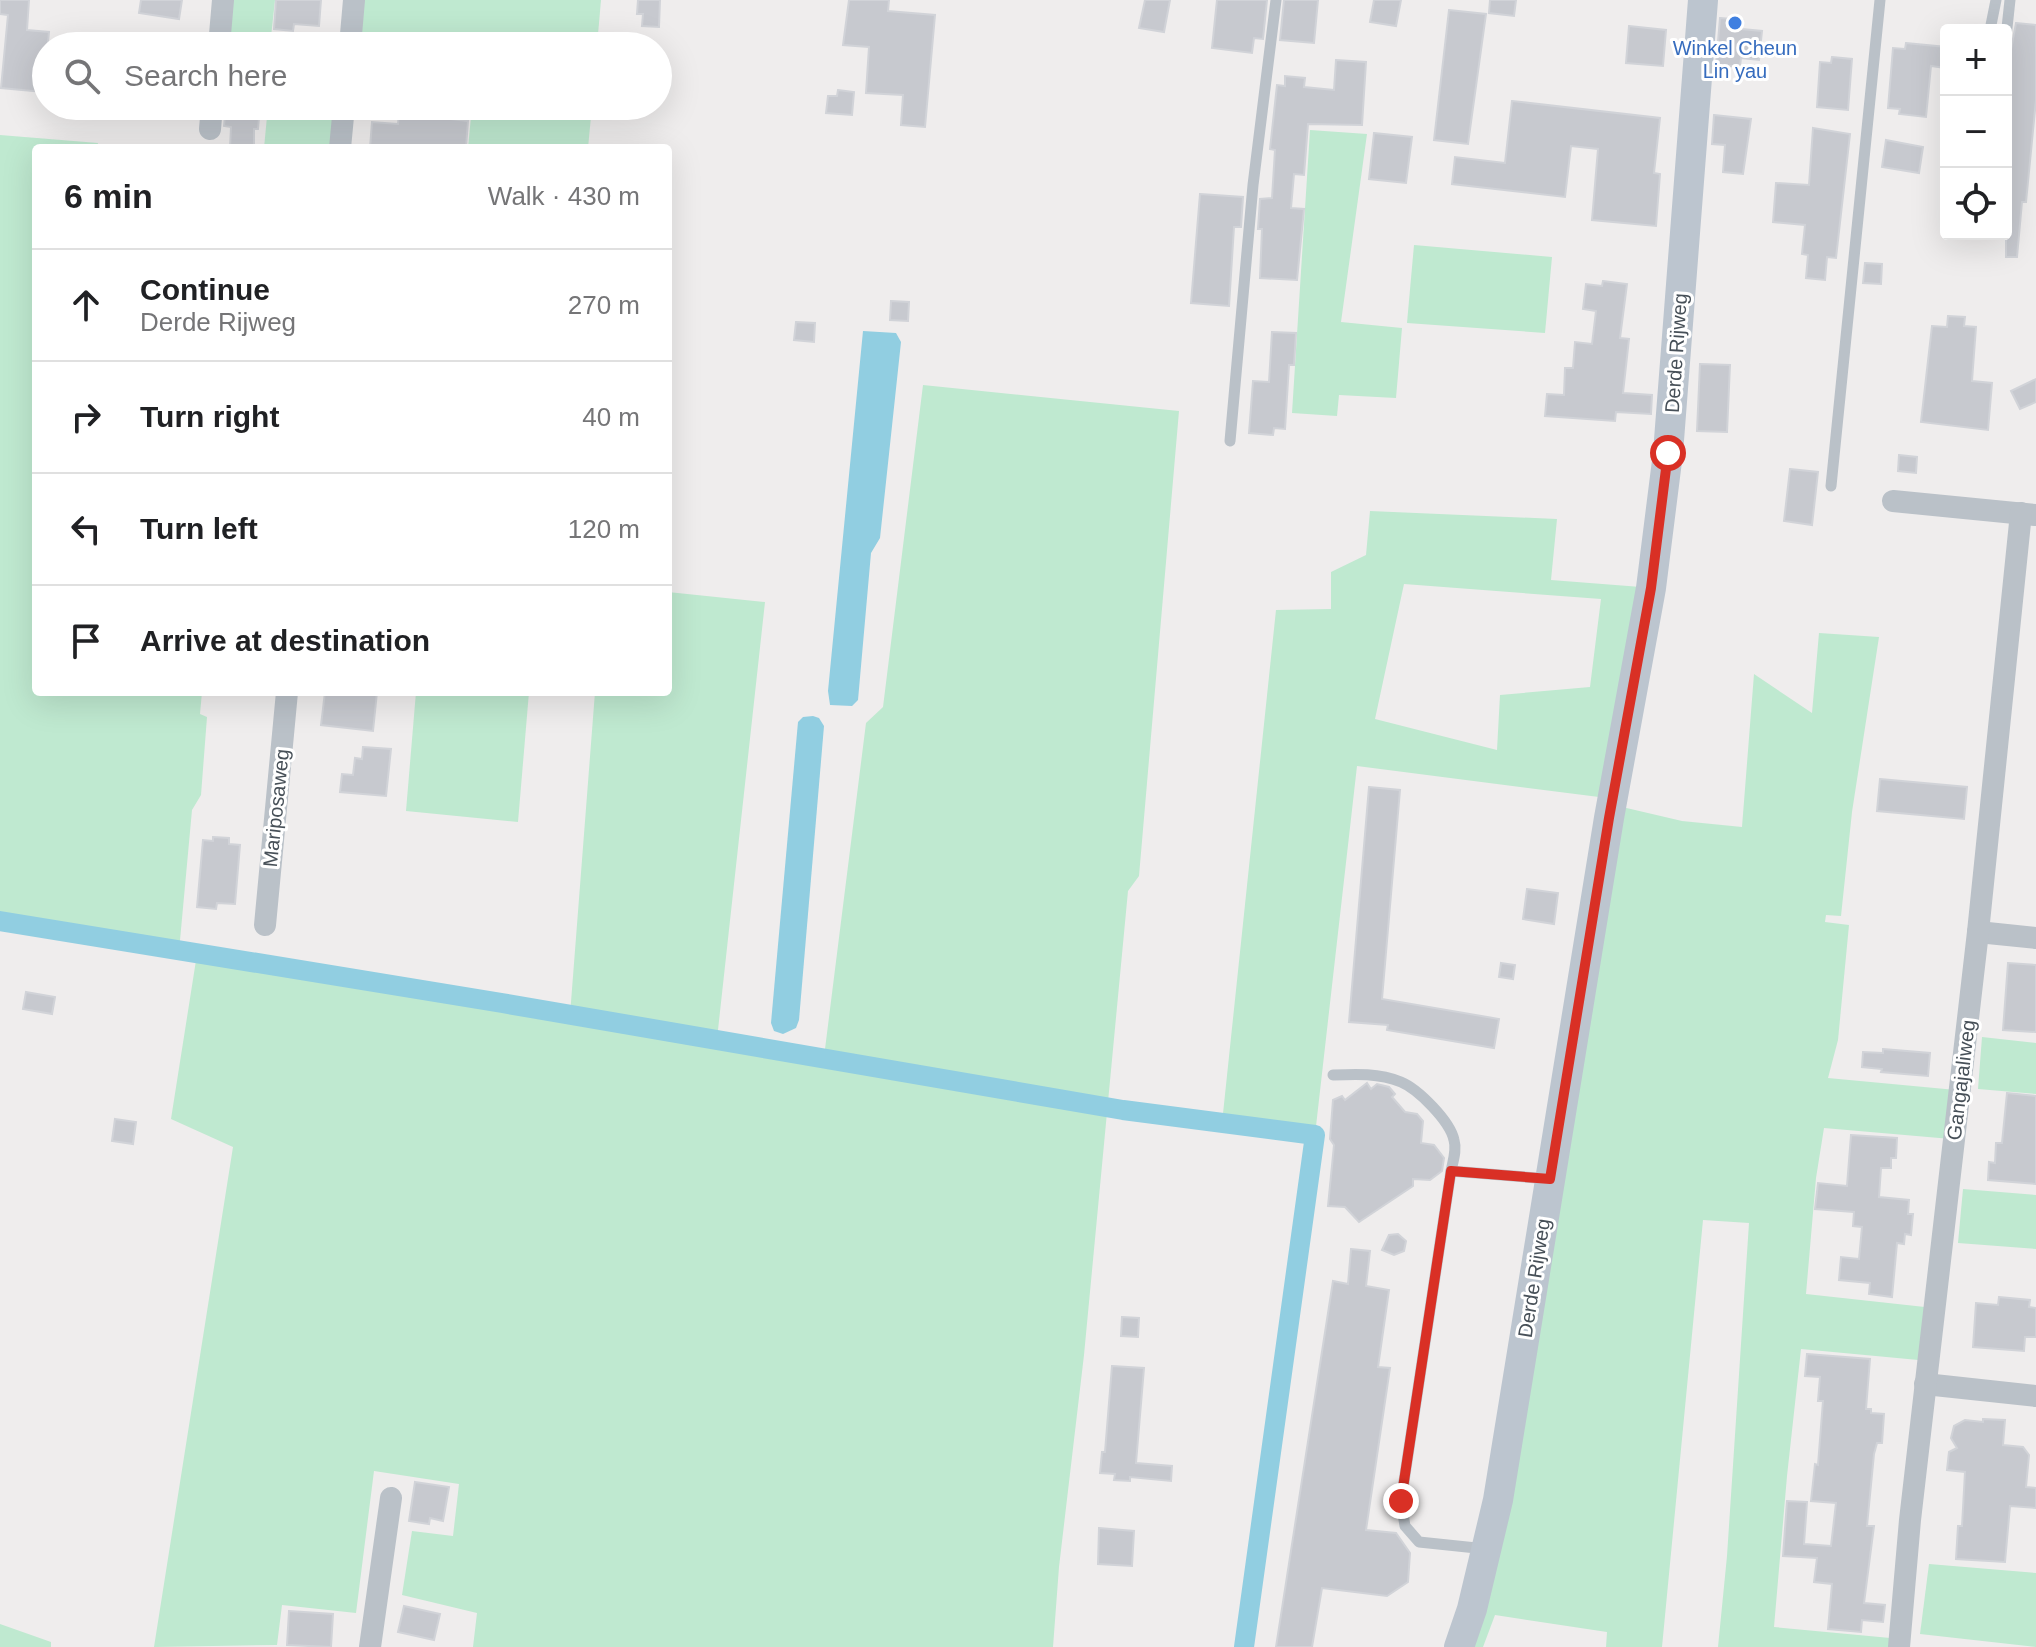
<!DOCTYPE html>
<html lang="en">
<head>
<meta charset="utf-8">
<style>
	:root { --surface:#fff; --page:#f6f6f6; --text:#202124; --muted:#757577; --line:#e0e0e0 }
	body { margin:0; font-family:Arial,sans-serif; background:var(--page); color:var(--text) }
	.controls { position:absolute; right:24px; top:24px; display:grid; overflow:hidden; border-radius:8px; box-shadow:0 8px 32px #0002 }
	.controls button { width:72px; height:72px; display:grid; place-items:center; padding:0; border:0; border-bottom:2px solid var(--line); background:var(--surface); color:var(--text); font:40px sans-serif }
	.stop { position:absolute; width:24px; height:24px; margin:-18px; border:6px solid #d93025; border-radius:50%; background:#fff }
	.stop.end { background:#d93025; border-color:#fff; box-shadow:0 2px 8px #0008 }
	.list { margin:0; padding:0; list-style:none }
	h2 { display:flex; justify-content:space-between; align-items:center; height:104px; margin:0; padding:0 32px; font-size:34px }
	h2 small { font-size:26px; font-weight:400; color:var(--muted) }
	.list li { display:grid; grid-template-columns:52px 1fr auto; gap:24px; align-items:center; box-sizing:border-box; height:112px; padding:0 32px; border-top:2px solid var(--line) }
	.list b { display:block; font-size:30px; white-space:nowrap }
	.list p { margin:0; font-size:26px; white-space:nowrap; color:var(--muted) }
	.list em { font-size:26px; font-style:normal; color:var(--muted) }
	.icon { flex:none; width:44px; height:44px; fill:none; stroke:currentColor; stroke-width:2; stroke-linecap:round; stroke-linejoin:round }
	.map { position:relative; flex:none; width:2036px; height:1647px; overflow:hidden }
	.search { position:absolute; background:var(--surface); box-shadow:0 8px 32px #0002; left:32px; top:32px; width:640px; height:88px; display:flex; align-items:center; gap:20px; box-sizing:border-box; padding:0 28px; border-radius:44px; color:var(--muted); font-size:30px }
	.panel { position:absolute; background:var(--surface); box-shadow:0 8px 32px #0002; left:32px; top:144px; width:640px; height:552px; border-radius:8px }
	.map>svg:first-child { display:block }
	.green { fill:#bfe9d0; fill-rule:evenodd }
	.water { fill:#91cee1 }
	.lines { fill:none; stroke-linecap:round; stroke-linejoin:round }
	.canal { stroke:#91cee1; stroke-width:20 }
	.building { fill:#c7c9cf; stroke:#d1d3d8; stroke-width:2 }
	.lane { stroke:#bac1c8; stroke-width:11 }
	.street { stroke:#bac1c8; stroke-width:22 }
	.secondary { stroke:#bcc5cf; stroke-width:30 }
	.route { stroke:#d93025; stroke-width:10 }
	.shop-dot { fill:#3f7fe0; stroke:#fff; stroke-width:3 }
	.labels { text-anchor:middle; stroke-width:6; stroke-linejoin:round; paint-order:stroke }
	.shop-label { font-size:20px; fill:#366cbe; stroke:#fff }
	.street-label { font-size:20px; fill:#475058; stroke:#fff }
</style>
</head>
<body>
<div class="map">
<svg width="2036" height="1647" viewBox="0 0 2036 1647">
	<rect width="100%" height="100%" fill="#efeded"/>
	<g class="green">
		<path d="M229,0H275L270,46L224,45Z"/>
		<path d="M362,0H601L597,46H358Z"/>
		<path d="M268,106H336L332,148H264Z"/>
		<path d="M472,106H592L588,148H468Z"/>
		<path d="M1310,130L1367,134L1341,322L1402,328L1396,398L1339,395L1337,416L1292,413Z"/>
		<path d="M0,135L98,143L97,148H36V692H202L200,714L207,717L201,795L192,810L179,951L0,921Z"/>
		<path d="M1414,245L1552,257L1545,333L1407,323Z"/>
		<path d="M923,385L1179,411L1139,876L1128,891L1084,1355L1059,1567L1053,1647H473L477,1613L402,1595L412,1531L453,1536L459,1484L374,1471L356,1613L282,1605L277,1645L154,1647L233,1147L171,1119L197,954L570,1015L595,692H668V592L765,602L717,1039L824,1057L866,723L883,707Z"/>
		<path d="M1370,511L1557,519L1551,580L1641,587L1599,797L1357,766L1315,1135L1222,1123L1276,610L1331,609V572L1366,555ZM1404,584L1601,599L1590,687L1500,695L1497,750L1375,719Z"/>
		<path d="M1819,633L1879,637L1852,812L1841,916L1826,915L1825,922L1849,925L1838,1040L1828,1078L1956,1090L1951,1139L1824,1128L1816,1178L1806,1294L1934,1308L1929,1361L1801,1349L1787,1476L1774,1627L1901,1639V1647H1718L1727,1556L1749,1223L1703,1220L1662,1647H1606L1607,1632L1495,1615L1483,1647H1466L1618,806L1682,821L1742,827L1754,674L1812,713Z"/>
		<path d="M416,692H529L518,822L406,811Z"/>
		<path d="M1982,1037L2036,1043V1094L1978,1089Z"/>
		<path d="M1963,1189L2036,1195V1249L1958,1243Z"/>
		<path d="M1929,1564L2036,1573V1647L1920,1634Z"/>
		<path d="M0,1624L51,1642V1647H0Z"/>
	</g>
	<g class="water">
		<path d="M863,331L896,333L901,342L880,538L871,553L858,700L852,706L830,705L828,691Z"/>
		<path d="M813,716L819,718L824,726L799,1020L796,1028L783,1034L774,1031L771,1023L798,722L803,717Z"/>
	</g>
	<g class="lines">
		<path class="canal" d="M0,921L502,1003L1123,1110L1315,1135L1244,1647"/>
	</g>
	<g class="building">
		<path d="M0,0H29L27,30L49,32L43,92L1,88L8,15L0,14Z"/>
		<path d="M141,0H182L179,19L139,13Z"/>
		<path d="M276,0H321L319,26L294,24L293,31L274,29Z"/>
		<path d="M638,0H660L659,27L642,26L643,14H637Z"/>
		<path d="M849,0H889L888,11L935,15L925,127L901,125L903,95L866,93L869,47L843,45Z"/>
		<path d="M1145,0H1170L1164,32L1139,28Z"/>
		<path d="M1217,0H1267L1263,39L1254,38L1252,53L1212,48Z"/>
		<path d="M1284,0H1318L1314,43L1280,40Z"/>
		<path d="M1374,0H1401L1396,26L1370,22Z"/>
		<path d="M1490,0H1516L1514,16L1489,13Z"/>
		<path d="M1449,10L1486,14L1468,144L1434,140Z"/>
		<path d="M1720,18L1743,20L1742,29L1762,31L1759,60L1741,58L1740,67L1716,65Z"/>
		<path d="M2016,23L2036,25V100L2026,202H2022L2017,257H2006V76Z"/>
		<path d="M1629,26L1666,30L1663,66L1626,63Z"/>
		<path d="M1906,43L1946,47V68L1931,66L1926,117L1899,114L1900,109L1888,108L1893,48L1905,49Z"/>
		<path d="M1832,57L1852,59L1848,110L1817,107L1820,62L1831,63Z"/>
		<path d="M1336,60L1366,62L1362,125L1308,124L1304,175L1294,174L1291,208L1304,209L1297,280L1260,278L1262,229H1258L1260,199L1272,198L1275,150L1270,149L1277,85L1285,86V76L1305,78L1304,87L1334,90Z"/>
		<path d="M838,90L854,92L852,115L826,113L828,96H837Z"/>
		<path d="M1512,101L1660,118L1654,173L1660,174L1656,226L1592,220L1598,149L1571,146L1565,197L1452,184L1455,157L1505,163Z"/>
		<path d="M226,106H260L258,129H254V148H230L231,127L224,126Z"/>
		<path d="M399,113L468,121L466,148H370L372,122L398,124Z"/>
		<path d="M1714,115L1751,119L1743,174L1723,172L1725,145L1712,144Z"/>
		<path d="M1813,128L1850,134L1836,258L1827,257L1825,280L1806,278L1808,255L1802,254L1805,225L1773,222L1776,183L1809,185Z"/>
		<path d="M1374,133L1412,137L1406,183L1369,179Z"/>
		<path d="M1886,140L1923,147L1919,173L1882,167Z"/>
		<path d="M1200,194L1243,197L1241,227H1234L1229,306L1191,303Z"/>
		<path d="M1865,263L1882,264L1881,284L1863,283Z"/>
		<path d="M1603,281L1627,284L1620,338L1629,339L1623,393L1652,395L1651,414L1616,412L1615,421L1545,416L1547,394L1564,395L1565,368H1573L1575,342L1592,344L1596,311L1583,309L1586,284L1602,286Z"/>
		<path d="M891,301L909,302L908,321L890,320Z"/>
		<path d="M1948,316L1965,317L1964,326L1976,327L1972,381L1992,383L1988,430L1921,422L1932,326L1947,327Z"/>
		<path d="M796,322L815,323L814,342L794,340Z"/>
		<path d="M1272,332L1296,333L1294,365H1289L1285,429L1274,428L1273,435L1249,433L1253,381L1269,382Z"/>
		<path d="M1700,364L1730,365L1727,432L1697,431Z"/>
		<path d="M2036,379V402L2020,409L2011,391Z"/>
		<path d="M1899,455L1917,457L1916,473L1898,471Z"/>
		<path d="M1790,469L1818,472L1812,525L1784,521Z"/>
		<path d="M325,692H377L373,731L321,725Z"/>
		<path d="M363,747L391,749L386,796L340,792L342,774L353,775L355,758L362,759Z"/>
		<path d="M1880,779L1967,787L1964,819L1877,811Z"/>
		<path d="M1369,787L1400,790L1382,999L1499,1019L1494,1048L1387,1030L1388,1025L1349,1022Z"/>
		<path d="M213,837L229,838V844L240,845L235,904L217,903L216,909L197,907L203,840L213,841Z"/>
		<path d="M1527,889L1558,893L1554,924L1523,919Z"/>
		<path d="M1501,963L1515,965L1513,979L1499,977Z"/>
		<path d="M2008,963L2036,965V1032L2003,1030Z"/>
		<path d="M26,992L55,997L52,1014L23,1009Z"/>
		<path d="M1883,1049L1930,1053L1928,1076L1881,1072L1882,1069L1862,1067L1863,1052L1883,1053Z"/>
		<path d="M1367,1083L1371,1089L1377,1084L1389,1087L1395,1094L1392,1097L1405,1112L1417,1114L1423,1121L1421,1143L1434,1145L1444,1158L1442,1171L1430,1180L1413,1179V1186L1359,1222L1345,1207L1328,1206L1334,1145L1330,1139L1333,1100L1342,1096L1345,1100Z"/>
		<path d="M2007,1093L2036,1096V1184L1988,1180L1989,1162L1995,1163L1996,1143H2002Z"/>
		<path d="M115,1119L136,1122L133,1144L112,1141Z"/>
		<path d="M1851,1135L1897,1138L1896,1158H1891V1168H1881L1879,1197L1909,1200L1908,1214H1913L1911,1235L1905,1234L1904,1244L1897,1243L1892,1297L1869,1294L1870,1283L1839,1280L1841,1257L1859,1259L1862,1227L1853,1226L1854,1212L1815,1209L1818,1183L1847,1186Z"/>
		<path d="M1398,1234L1406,1241L1404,1251L1394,1255L1382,1250L1389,1235Z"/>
		<path d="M1351,1249L1370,1251L1366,1286L1389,1290L1378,1367L1390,1368L1366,1530L1396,1533L1410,1553L1408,1582L1387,1596L1322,1588L1312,1647H1276L1333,1281L1348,1284Z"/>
		<path d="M1999,1297L2030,1300L2029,1307L2036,1308V1337H2025L2024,1351L1973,1347L1976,1303L1998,1305Z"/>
		<path d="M1122,1317L1139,1318L1138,1337L1121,1336Z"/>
		<path d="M1807,1354L1870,1359L1866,1409H1871V1413L1884,1414L1882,1443H1877L1874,1454L1867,1526H1874L1864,1603L1885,1605L1883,1622L1862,1620L1861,1632L1828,1629L1832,1584L1814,1582L1817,1558L1783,1556L1787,1501L1807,1502L1804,1544L1831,1546L1836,1503L1811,1501L1815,1464L1818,1465L1823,1401H1818L1820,1377L1805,1376Z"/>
		<path d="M1112,1366L1144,1368L1136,1463L1172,1466L1171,1481L1130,1477V1481L1114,1480L1115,1474L1100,1473L1102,1452H1105Z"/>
		<path d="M1983,1419L2005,1420L2003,1445L2023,1447L2029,1455L2026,1487L2036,1488V1508L2010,1506L2005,1562L1956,1559L1958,1526H1962L1965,1472L1947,1470L1949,1452L1957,1448L1951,1438L1954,1426L1965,1420L1983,1422Z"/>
		<path d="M415,1482L449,1487L443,1521L430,1518L429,1524L409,1521Z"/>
		<path d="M1099,1528L1134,1531L1132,1566L1098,1564Z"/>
		<path d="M404,1606L440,1614L434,1640L398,1632Z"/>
		<path d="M289,1611L333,1614L331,1647L287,1645Z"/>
	</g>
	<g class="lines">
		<g class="lane">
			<path d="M1990,30L1996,0"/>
			<path d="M2006,37L2010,0"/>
			<path d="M1230,441L1253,185L1276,0"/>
			<path d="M1831,486L1880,0"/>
			<path d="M1333,1075C1356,1074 1379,1073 1401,1082C1418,1089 1450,1121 1454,1140C1457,1150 1453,1161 1451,1171"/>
			<path d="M1486,1549L1419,1542L1405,1526L1401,1501L1451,1171L1550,1179"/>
		</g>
		<g class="street">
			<path d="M219,46L223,0"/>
			<path d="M350,46L354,0"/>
			<path d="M210,129L212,106"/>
			<path d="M340,148L344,106"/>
			<path d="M1893,501L2035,515"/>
			<path d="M265,925L287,692"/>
			<path d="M1978,932L2036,938"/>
			<path d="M1925,1384L2036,1396"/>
			<path d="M370,1647L391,1498"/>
			<path d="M1899,1647L1910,1520L1978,932L2021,513"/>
		</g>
		<path class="secondary" d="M1459,1647L1472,1609L1498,1500L1609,818L1651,588L1668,453L1703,0"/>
	</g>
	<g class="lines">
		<path class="route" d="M1401,1501L1451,1171L1550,1179L1609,818L1651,588L1668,453"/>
	</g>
	<circle class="shop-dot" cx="1735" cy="23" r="8"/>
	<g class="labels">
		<g class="shop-label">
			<text x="1735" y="55">Winkel Cheun<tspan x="1735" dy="23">Lin yau</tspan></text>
		</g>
		<g class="street-label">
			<text transform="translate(1676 353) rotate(-86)" y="7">Derde Rijweg</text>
			<text transform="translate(276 808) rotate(-84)" y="7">Mariposaweg</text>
			<text transform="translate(1961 1080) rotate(-83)" y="7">Gangajaliweg</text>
			<text transform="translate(1534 1278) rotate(-81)" y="7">Derde Rijweg</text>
		</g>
	</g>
</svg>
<div class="controls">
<button>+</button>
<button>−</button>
<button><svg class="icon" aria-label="locate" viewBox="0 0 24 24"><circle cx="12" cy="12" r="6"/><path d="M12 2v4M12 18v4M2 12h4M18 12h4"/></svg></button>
</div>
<div class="stop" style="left:1668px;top:453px"></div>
<div class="stop end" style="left:1401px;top:1501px"></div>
<div class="search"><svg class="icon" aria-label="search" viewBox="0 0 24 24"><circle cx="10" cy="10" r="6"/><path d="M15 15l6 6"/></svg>Search here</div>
<section class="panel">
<h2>6 min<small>Walk · 430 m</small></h2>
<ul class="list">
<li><svg class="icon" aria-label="ahead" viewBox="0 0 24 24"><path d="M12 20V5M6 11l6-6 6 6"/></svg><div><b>Continue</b><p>Derde Rijweg</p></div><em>270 m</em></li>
<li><svg class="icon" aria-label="right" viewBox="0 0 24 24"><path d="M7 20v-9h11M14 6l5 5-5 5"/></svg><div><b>Turn right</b></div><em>40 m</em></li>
<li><svg class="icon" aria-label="left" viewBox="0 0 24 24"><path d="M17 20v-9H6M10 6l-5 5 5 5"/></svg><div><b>Turn left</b></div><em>120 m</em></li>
<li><svg class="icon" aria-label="arrive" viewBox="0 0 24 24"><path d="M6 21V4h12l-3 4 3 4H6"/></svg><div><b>Arrive at destination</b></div></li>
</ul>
</section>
</div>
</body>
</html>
